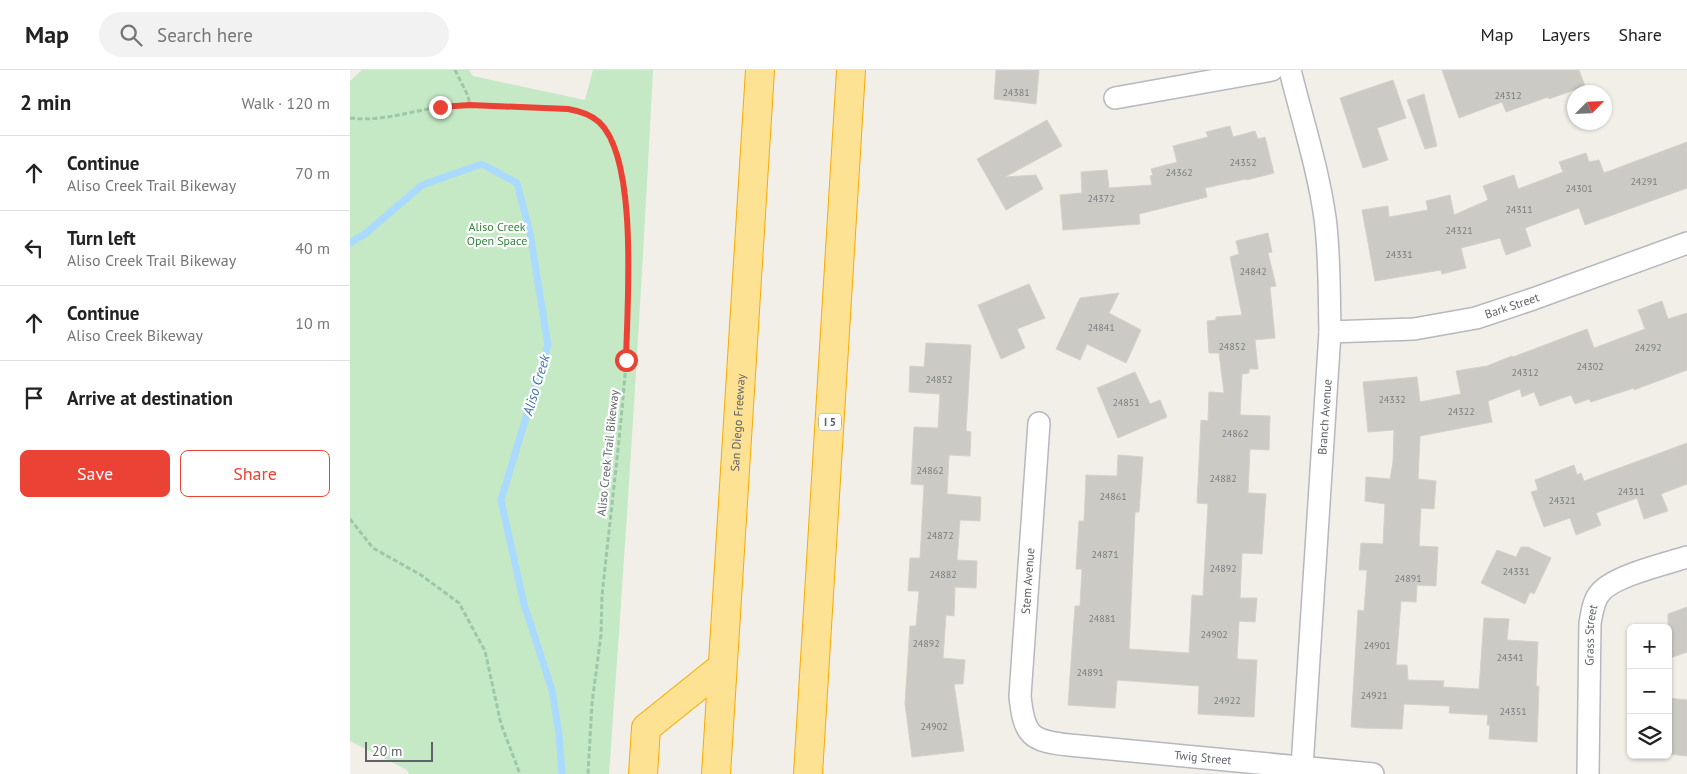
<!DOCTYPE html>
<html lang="en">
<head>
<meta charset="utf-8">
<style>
	:root { --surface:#fff; --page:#f2f2f2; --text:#222; --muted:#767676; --line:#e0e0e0; --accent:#ea4335 }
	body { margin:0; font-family:"PT Sans",sans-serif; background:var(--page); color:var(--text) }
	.controls { position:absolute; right:15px; bottom:15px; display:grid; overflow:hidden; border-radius:8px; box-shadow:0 1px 4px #0004 }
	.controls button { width:45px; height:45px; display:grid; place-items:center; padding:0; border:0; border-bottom:1px solid var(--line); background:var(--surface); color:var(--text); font:25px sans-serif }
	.compass { position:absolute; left:1217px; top:15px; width:45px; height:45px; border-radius:50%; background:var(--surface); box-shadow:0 1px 4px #0004; rotate:66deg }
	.scale { position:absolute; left:15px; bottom:12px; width:68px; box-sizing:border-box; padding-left:5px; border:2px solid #5f6368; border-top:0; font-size:14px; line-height:18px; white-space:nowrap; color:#5f6368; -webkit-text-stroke:4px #fff; paint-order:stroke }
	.stop { position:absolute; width:15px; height:15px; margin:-11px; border:4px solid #ea4335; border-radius:50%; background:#fff }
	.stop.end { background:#ea4335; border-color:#fff; box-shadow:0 1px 5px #0008 }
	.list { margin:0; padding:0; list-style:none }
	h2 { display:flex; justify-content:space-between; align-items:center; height:65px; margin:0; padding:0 20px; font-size:21px }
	h2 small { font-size:16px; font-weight:400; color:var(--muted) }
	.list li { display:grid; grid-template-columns:32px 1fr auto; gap:15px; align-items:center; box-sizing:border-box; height:75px; padding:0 20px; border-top:1px solid var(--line) }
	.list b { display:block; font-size:19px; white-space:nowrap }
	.list p { margin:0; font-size:16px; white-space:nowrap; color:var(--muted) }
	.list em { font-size:16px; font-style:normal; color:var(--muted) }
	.actions { display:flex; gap:10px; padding:15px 20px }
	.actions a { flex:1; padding:11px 0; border:1px solid var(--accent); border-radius:8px; text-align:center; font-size:18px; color:var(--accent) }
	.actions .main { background:var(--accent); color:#fff }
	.icon { flex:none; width:28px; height:28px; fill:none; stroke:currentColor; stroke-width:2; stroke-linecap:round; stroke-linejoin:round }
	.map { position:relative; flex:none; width:1337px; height:704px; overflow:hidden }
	header { display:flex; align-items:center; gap:30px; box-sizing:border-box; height:70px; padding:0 25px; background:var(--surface); border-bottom:1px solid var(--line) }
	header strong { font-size:24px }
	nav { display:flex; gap:28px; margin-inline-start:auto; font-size:18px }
	.search { width:350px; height:45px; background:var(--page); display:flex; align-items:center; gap:12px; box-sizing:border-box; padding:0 18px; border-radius:28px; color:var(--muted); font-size:19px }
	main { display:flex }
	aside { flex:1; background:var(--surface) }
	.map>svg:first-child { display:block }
	.green { fill:#c5e8c5 }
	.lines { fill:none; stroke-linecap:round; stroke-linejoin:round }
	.stream { stroke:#aadaff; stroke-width:7 }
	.building { fill:#cccac5; stroke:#d6d1c6 }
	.minor-casing { stroke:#b5b8bc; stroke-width:24 }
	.motorway-casing { stroke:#f9ab00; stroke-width:30 }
	.path { stroke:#9cc7a9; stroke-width:3; stroke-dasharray:5 2.5; stroke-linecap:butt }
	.minor { stroke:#fff; stroke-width:21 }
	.motorway { stroke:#fde293; stroke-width:28 }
	.route { stroke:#ea4335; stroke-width:6 }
	.labels { text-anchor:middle; stroke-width:4.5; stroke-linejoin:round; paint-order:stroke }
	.number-label { font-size:10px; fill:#7a7d7f }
	.shield { fill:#fff; stroke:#8f9295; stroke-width:1 }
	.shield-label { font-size:11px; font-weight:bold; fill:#5f6368 }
	.park-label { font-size:12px; fill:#348238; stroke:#fff }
	.street-label { font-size:12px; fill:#5f6368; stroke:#fff }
	.water-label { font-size:14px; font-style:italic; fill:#4174aa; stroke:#fff }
</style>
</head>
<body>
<header>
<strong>Map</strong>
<div class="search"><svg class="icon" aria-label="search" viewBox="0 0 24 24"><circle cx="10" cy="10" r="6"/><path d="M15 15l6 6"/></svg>Search here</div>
<nav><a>Map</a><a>Layers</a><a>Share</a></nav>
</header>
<main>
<aside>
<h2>2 min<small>Walk · 120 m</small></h2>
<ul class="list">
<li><svg class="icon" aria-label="ahead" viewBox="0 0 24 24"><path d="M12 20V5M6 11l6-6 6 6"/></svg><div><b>Continue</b><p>Aliso Creek Trail Bikeway</p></div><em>70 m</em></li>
<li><svg class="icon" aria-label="left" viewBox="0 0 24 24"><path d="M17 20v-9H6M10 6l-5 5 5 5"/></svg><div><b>Turn left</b><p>Aliso Creek Trail Bikeway</p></div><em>40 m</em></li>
<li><svg class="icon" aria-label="ahead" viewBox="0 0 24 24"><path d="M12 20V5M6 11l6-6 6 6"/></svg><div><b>Continue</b><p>Aliso Creek Bikeway</p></div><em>10 m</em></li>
<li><svg class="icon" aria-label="arrive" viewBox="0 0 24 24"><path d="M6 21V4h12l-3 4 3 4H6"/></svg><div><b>Arrive at destination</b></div></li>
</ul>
<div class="actions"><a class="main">Save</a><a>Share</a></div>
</aside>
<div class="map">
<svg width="1337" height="704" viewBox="0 0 1337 704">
	<rect width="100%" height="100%" fill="#f1efe8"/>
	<path class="green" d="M12,0H119L123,6L235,30L243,0H303C291,235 276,470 259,704H59L57,700L0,671V11Z"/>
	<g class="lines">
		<path class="stream" d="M0,173L15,164L72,115L132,94L167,113L180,163L198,275L151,430L174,534L202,620L209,664L212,704"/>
	</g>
	<g class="building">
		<path d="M646,0H689L686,34L644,29Z"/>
		<path d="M1092,0H1229L1235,16L1199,29L1198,27L1156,42L1152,32L1109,48Z"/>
		<path d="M1043,10L1056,48L1027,58L1038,90L1013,98L990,28Z"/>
		<path d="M1074,24L1087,76L1075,79L1057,30Z"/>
		<path d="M697,50L712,76L655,107L686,105L693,119L656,140L627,89Z"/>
		<path d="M880,56L883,67L905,61L908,69L915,67L924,103L897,110L896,109L855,118L857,127L789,144L790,154L713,160L710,125L732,123L731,102L757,100L759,118L802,115L800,106L803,105L801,99L827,92L823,76L858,67L856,62Z"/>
		<path d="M1337,72V118L1235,155L1229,138L1175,158L1181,176L1156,185L1150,168L1111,178L1116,198L1092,204L1091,200L1025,211L1012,140L1038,136L1039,147L1078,140L1076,131L1100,125L1104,145L1138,130L1133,116L1164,105L1168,119L1213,102L1209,92L1236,83L1239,92L1249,90L1254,103Z"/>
		<path d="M918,163L922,182L918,183L926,216L920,217L925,268L905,270L908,299H899V303L892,304L890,345L920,346L919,380L900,379L898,423L916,424L912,484L892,483L890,528H907L905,552L889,551L887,589L907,590L904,647L848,644L849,616L767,610L765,638L718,635L725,536H730L732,499H726L729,451H734L736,405L767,406L768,385L793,387L789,442H785L779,579L839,583L842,525L853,526V524L858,434L847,433L851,350L858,351L859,322L874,323L869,283H859L857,251L866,250V247L892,245L880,187L889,184L886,171Z"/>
		<path d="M679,214L695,248L667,259L675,278L651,289L628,235Z"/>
		<path d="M769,223L759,243L791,260L776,293L737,274L730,290L706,279L730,228Z"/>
		<path d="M1312,231L1318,249L1337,243V300L1284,320V318L1241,332L1239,329L1225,334L1221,325L1190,336L1184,322L1172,327L1170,319L1138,331L1142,352L1070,366L1068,409L1086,411L1084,439L1071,438L1069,476L1088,477L1086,516L1067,515L1066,532L1051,531L1046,595H1057L1058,610L1094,611L1093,617L1129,619L1134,548L1159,549L1157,570L1188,572L1186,616H1189L1187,672L1139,669L1140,655H1137L1138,645L1099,643L1100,636L1054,634L1052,659L1012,658L1001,657L1008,540L1014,541L1017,500H1009L1011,473L1033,474L1035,434L1015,431L1016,407L1040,409L1043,392L1044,360L1018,362L1013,312L1067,307L1070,332L1111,324L1106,301L1137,296L1162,286L1163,287L1237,259L1244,278L1295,259L1288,240Z"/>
		<path d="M576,273L621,275L616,361L621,362L620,386L599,385L597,424L631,427L630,451L610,450L607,490L627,491L626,518L605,517L604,546L596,545L593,588L615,590L613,614H604L614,681L562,687L555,634L560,556H566L569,521H558L560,488H570L574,415L561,414L564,357L588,358L590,324L559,322L560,296L574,297Z"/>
		<path d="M785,302L800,334L810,330L817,347L768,368L747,318Z"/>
		<path d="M1337,373V414L1311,424L1318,441L1294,449L1287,428L1246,443L1251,455L1226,465L1220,448L1194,457L1181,422L1188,420L1185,410L1224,395L1227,405L1231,403L1234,411Z"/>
		<path d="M1171,477H1178L1201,488L1184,524L1180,522L1175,534L1131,513L1147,480L1166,487Z"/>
		<path d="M1337,537V582L1318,589V544Z"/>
		<path d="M1318,628L1337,630V686L1318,684Z"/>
	</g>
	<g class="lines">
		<g class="minor-casing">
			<g id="minor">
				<path d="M940,0C952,49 968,98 975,148C980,186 979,224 980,262L952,697"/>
				<path d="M765,28L922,0"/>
				<path id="s1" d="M980,262L1064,259L1126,248L1183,229L1337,173"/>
				<path id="s2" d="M689,353L670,626C674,666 681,671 719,675L1023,704"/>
				<path id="s3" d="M1238,704L1240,553C1242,543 1243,531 1250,523C1263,506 1315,494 1337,487"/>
			</g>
		</g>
		<g class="motorway-casing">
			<g id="motorway">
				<path d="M293,704L296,658L372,597"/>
				<path id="s4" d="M366,704L410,0"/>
				<path d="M458,704L501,0"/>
			</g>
		</g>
		<g class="path">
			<path d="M105,0L118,26L120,35"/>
			<path d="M0,48C31,52 61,41 91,37C133,32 176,37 218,39C237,43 251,50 260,67C281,109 278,164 277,209C277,237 278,265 276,292C270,371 260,448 252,526L251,565L242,633L238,704"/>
			<path d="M0,449L23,478L71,505L109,533L135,581L151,654L170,704"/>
		</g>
		<use href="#minor" class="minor"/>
		<use href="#motorway" class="motorway"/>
	</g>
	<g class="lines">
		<path class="route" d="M90,37L120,35L218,39C230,41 240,44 249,52C289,89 277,237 276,290"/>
	</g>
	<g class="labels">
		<g class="number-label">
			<text x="666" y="26">24381</text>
			<text x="1158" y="29">24312</text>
			<text x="893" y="96">24352</text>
			<text x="829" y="106">24362</text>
			<text x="1294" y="115">24291</text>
			<text x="1229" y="122">24301</text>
			<text x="751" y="132">24372</text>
			<text x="1169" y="143">24311</text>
			<text x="1109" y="164">24321</text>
			<text x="1049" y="188">24331</text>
			<text x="903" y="205">24842</text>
			<text x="751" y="261">24841</text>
			<text x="882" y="280">24852</text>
			<text x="1298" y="281">24292</text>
			<text x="1240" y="300">24302</text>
			<text x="1175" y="306">24312</text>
			<text x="589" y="313">24852</text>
			<text x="1042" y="333">24332</text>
			<text x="776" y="336">24851</text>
			<text x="1111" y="345">24322</text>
			<text x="885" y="367">24862</text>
			<text x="580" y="404">24862</text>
			<text x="873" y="412">24882</text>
			<text x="1281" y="425">24311</text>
			<text x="763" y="430">24861</text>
			<text x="1212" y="434">24321</text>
			<text x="590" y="469">24872</text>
			<text x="755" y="488">24871</text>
			<text x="873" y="502">24892</text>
			<text x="1166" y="505">24331</text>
			<text x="593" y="508">24882</text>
			<text x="1058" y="512">24891</text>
			<text x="752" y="552">24881</text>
			<text x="864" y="568">24902</text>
			<text x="576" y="577">24892</text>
			<text x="1027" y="579">24901</text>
			<text x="1160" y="591">24341</text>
			<text x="740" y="606">24891</text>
			<text x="1024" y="629">24921</text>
			<text x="877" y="634">24922</text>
			<text x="1163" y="645">24351</text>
			<text x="584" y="660">24902</text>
		</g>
		<rect class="shield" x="469" y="343.5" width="22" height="17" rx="4"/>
		<g class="shield-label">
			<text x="480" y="356">I 5</text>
		</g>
		<g class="park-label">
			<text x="147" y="161">Aliso Creek<tspan x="147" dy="14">Open Space</tspan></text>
		</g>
		<g class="street-label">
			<text dy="4" stroke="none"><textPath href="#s1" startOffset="185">Bark Street</textPath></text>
			<text transform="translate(975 347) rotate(-86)" y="4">Branch Avenue</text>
			<text dy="4" stroke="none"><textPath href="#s4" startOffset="352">San Diego Freeway</textPath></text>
			<text transform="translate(258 383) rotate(-84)" y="4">Aliso Creek Trail Bikeway</text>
			<text transform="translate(678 511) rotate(-86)" y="4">Stem Avenue</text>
			<text dy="4" stroke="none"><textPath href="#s3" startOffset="139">Grass Street</textPath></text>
			<text dy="4" stroke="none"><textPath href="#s2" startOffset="488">Twig Street</textPath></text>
		</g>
		<g class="water-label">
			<text transform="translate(186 315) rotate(-73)" y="5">Aliso Creek</text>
		</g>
	</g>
</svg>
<div class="controls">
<button>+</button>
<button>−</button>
<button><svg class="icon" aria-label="layers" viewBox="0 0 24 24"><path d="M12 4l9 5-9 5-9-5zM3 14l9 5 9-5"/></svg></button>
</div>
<svg class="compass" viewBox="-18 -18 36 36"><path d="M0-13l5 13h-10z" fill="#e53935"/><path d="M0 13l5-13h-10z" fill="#767676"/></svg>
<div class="scale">20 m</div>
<div class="stop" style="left:276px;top:290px"></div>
<div class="stop end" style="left:90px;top:37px"></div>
</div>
</main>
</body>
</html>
